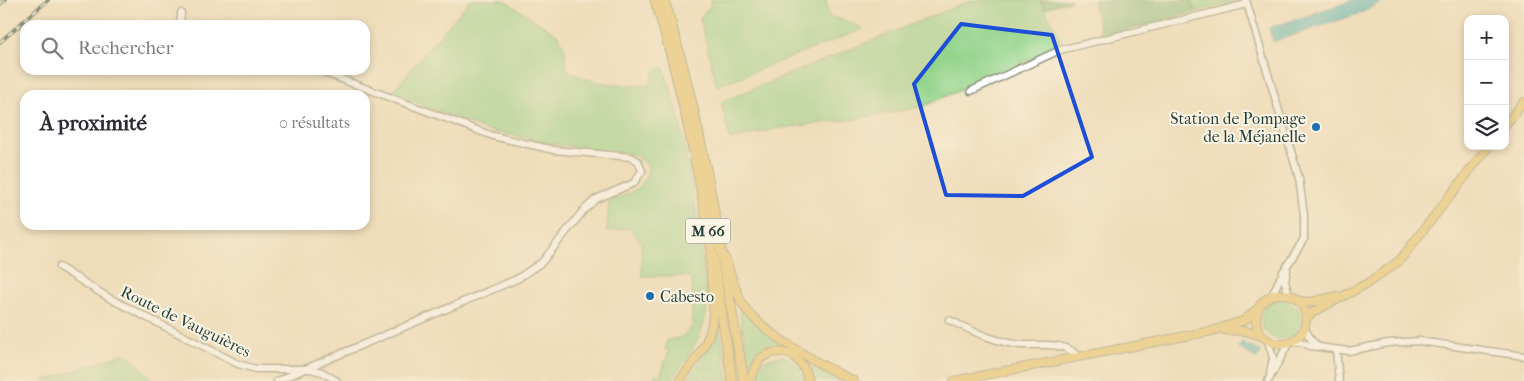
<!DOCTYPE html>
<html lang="fr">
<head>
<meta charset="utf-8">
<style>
	:root { --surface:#fff; --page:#f2f2f3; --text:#2b2b33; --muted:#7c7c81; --line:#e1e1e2 }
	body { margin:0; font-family:"IM FELL French Canon",serif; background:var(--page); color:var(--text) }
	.controls { position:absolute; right:15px; top:15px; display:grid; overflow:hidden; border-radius:10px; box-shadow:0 2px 8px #0003 }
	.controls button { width:45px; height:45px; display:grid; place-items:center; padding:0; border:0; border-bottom:1px solid var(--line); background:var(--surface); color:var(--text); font:25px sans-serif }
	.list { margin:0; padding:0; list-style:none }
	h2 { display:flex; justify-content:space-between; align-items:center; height:65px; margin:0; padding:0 20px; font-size:21px }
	h2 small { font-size:16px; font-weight:400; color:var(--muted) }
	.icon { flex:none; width:28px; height:28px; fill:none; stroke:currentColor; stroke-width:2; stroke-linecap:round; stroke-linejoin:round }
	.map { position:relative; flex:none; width:1524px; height:381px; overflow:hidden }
	.search { position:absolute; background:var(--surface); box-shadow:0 2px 8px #0003; left:20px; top:20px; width:350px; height:55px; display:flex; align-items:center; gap:12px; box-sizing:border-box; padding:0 18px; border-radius:15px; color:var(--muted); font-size:19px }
	.panel { position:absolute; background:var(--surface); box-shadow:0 2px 8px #0003; left:20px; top:90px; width:350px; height:140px; border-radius:15px }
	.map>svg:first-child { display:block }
	.green { fill:#93d48b; stroke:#598860 }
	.forest { fill:#76b677; stroke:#4a7a56 }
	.water { fill:#3cadb5; stroke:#2e7574 }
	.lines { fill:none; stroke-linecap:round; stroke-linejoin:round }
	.minor-casing { stroke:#878d77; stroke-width:9 }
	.major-casing { stroke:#878d77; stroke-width:10 }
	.highway-casing { stroke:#878d77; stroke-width:11 }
	.minor { stroke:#fff; stroke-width:6 }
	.major { stroke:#ecc569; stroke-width:8 }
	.highway { stroke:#ecc569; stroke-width:9 }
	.rail-casing { stroke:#1f3d34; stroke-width:4 }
	.rail { stroke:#fcf5e5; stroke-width:2; stroke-dasharray:5.5; stroke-linecap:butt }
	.marked { fill:none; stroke:#1d4ed8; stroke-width:4; stroke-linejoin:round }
	.poi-dot { fill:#1f6fb2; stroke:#fcf5e5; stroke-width:2 }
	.labels { text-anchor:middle; stroke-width:4; stroke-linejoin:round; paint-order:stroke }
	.shield { fill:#fcf5e5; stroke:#617469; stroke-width:1 }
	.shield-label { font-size:15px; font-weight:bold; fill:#1f3d34 }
	.poi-label { font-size:16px; fill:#1f3d34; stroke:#fcf5e5; text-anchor:end }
	.street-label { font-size:16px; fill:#1f3d34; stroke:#fcf5e5 }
</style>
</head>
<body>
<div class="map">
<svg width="1524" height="381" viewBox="0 0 1524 381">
	<rect width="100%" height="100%" fill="#fcf5e5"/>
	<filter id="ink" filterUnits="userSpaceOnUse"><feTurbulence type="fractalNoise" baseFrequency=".02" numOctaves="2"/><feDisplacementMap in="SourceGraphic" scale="10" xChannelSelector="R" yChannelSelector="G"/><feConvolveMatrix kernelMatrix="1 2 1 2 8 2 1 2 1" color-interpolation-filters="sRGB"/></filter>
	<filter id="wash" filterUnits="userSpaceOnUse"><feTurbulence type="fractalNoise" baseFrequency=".0096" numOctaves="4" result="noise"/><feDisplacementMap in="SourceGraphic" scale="20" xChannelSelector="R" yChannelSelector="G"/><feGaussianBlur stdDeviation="1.12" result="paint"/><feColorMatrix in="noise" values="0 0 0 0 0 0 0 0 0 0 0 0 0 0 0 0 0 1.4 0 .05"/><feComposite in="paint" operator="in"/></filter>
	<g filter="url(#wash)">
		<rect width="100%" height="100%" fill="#efddba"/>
		<g class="green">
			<path d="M470,0H504L558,35L565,49L566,69C587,84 624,87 649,85L655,71L663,67C684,123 692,183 700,242C703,266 709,290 706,314C702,340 685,360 671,381H653L656,374L660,376L669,351L665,349L667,340L681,338L692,327V280L687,276H642L641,242L629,228L607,232L609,201C628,194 648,189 648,166L635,155L554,144L482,129L392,92Z"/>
			<path d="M710,0H826L829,17L845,20L863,29L717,86L700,18L711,5Z"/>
			<path d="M972,0H1040L1064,45L921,107L855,119L780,128L730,140L721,102Z"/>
			<path d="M1192,0H1242L1195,12Z"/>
			<circle cx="1281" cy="319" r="20"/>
			<path d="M739,307L752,319L845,381H812C812,348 765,337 749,365Z"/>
			<path d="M718,317L728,381L703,378L686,381C701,361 715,342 718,317Z"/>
			<path d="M126,353L155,381H44Z"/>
			<path d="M783,356C795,361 803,367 804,381H755L764,360Z"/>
		</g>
		<g class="forest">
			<path d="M1040,0H1072L1044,9Z"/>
			<path d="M1093,0H1191L1196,12L1101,37Z"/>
		</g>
		<g class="water">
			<path d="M1354,0H1385L1361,13L1273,42L1269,28Z"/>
			<path d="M1242,342L1261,352L1257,359L1238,348Z"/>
		</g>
	</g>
	<g filter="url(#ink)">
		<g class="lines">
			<g class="minor-casing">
				<g id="minor">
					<path d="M1246,0L1299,178L1304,215V239L1283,272L1272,295"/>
					<path d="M180,25L181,13"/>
					<path d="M971,91L1060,50L1247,4"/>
					<path d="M59,267L109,298L238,364L256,369H310L322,372L337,381"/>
					<path d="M1287,270L1285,282L1289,295"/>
					<path d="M949,320C970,330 991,340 1014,344C1036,348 1060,339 1077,355"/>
					<path d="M1305,329L1312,341L1317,345"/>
					<path d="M1268,341L1273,358L1270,373"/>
					<path d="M1291,342H1301L1310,346L1349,351L1388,343L1419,341L1524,356"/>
					<path d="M1336,350L1339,381"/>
					<path d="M277,381L517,279L542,262L583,211L596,199L634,183L642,171L638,161L631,157L554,150L493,136L317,70"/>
					<path d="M1268,381L1288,344"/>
				</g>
			</g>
			<g class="major-casing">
				<g id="major">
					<path d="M1505,125L1524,102"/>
					<path d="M725,258C731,273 735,291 743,305C761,333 824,367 854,381"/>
					<circle cx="1281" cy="319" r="25"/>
					<path d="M1299,301L1310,302L1337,296"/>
					<path d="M1307,318L1313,312L1368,283L1399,261L1489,146"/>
					<path d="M1224,330L1246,331L1262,336"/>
					<path d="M679,381C695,361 711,342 713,316C715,297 710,276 710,257"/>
					<path d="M749,381L760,359C782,343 804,357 808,381"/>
					<path d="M954,381L1212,331L1245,320L1257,309"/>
				</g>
			</g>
			<g class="highway-casing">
				<g id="highway">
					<path d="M655,0C694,124 713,253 732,381"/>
					<path d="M664,0C703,125 721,253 744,381"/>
				</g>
			</g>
			<use href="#minor" class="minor"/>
			<use href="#major" class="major"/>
			<use href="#highway" class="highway"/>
			<g class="rail-casing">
				<g id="rail">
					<path d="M0,4L5,0"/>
					<path d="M0,42L48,0"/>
				</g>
			</g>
			<use href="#rail" class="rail"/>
		</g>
	</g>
	<path d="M0 0H1524V381H0ZM961,24L1052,35L1092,157L1023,196L946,195L914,84Z" fill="#efddba" fill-opacity=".55" fill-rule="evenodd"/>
	<path class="marked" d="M961,24L1052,35L1092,157L1023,196L946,195L914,84Z"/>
	<g class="poi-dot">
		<circle cx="1316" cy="127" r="5"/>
		<circle cx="650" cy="296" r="5"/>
	</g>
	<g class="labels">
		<rect class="shield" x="685.5" y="218.5" width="45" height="25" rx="4"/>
		<g class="shield-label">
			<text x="708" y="236">M 66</text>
		</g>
		<g class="poi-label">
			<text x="1306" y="124">Station de Pompage<tspan x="1306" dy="18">de la Méjanelle</tspan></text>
			<text x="660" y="302" text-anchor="start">Cabesto</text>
		</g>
		<g class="street-label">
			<text transform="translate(186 321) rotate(26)" y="6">Route de Vauguières</text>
		</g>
	</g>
</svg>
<div class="controls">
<button>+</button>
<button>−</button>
<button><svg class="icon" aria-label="layers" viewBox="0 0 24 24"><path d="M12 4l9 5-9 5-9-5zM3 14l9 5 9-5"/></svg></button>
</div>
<div class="search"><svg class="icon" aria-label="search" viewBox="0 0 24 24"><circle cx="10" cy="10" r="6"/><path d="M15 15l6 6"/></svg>Rechercher</div>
<section class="panel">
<h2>À proximité<small>0 résultats</small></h2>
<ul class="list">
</ul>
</section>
</div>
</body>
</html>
